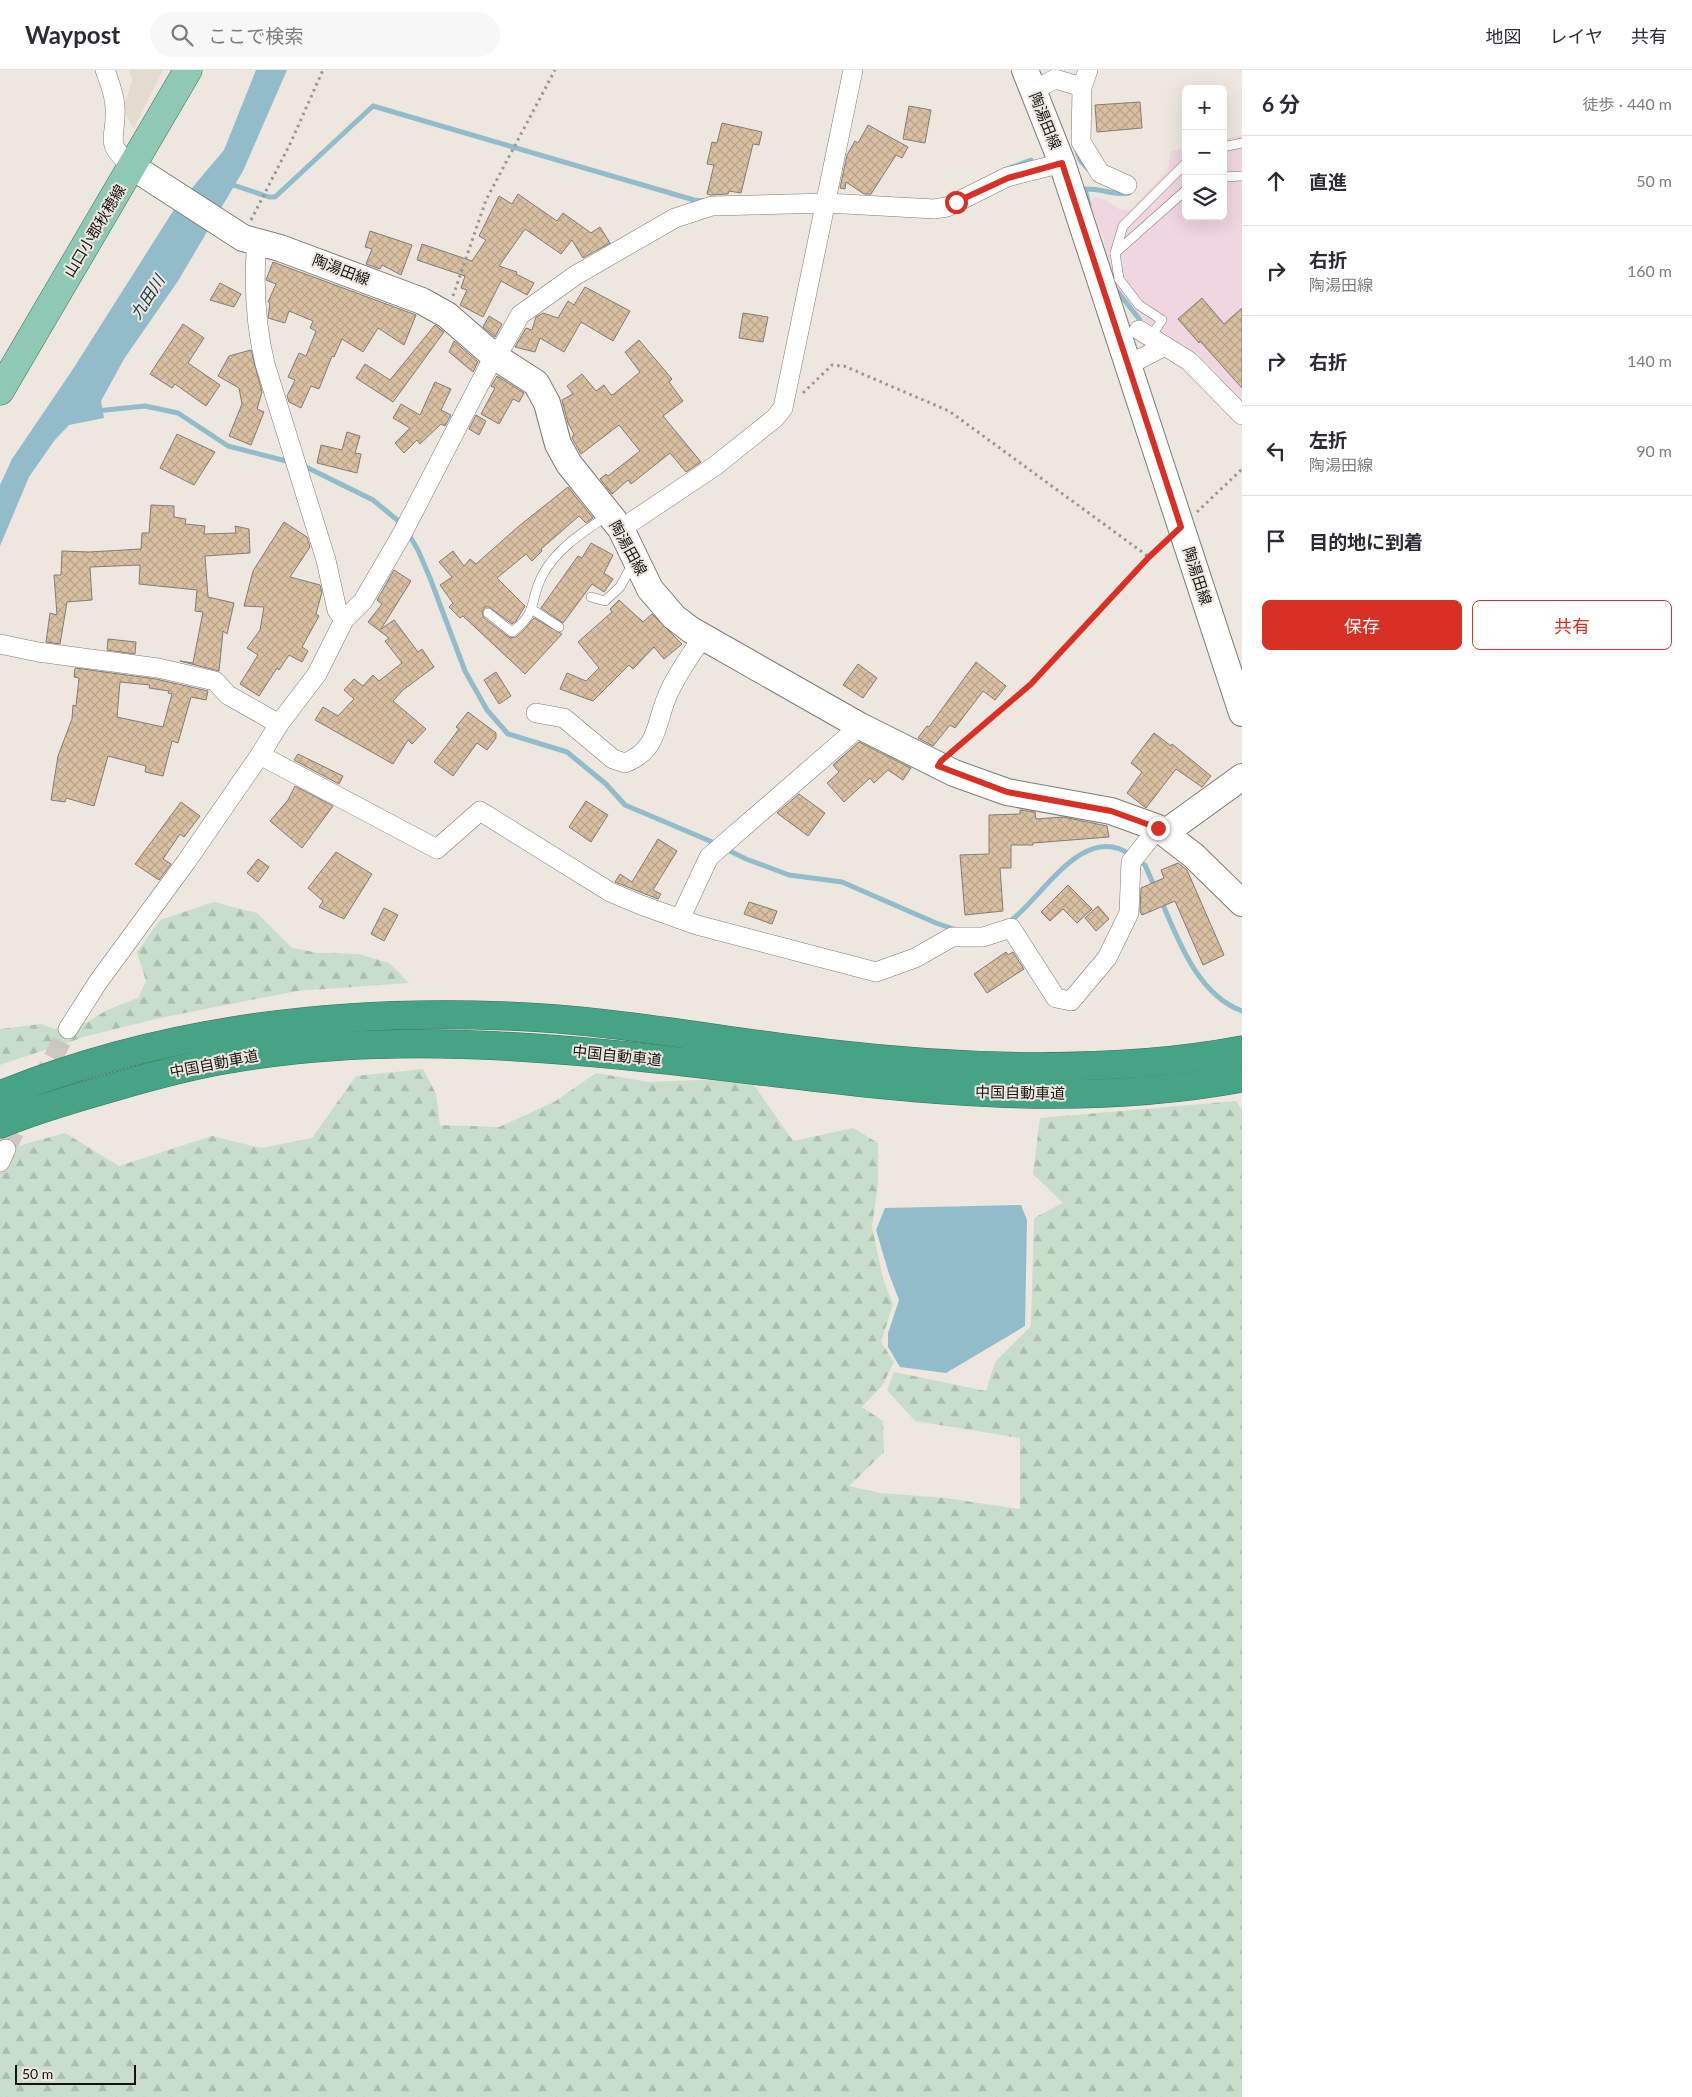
<!DOCTYPE html>
<html lang="ja">
<head>
<meta charset="utf-8">
<style>
	:root { --surface:#fff; --page:#f7f7f7; --text:#2b2b33; --muted:#7c7c81; --line:#e1e1e2; --accent:#d93025 }
	body { margin:0; font-family:Lato,"Noto Sans JP",sans-serif; background:var(--page); color:var(--text) }
	.controls { position:absolute; right:15px; top:15px; display:grid; overflow:hidden; border-radius:8px; box-shadow:0 5px 20px #0002 }
	.controls button { width:45px; height:45px; display:grid; place-items:center; padding:0; border:0; border-bottom:1px solid var(--line); background:var(--surface); color:var(--text); font:25px sans-serif }
	.scale { position:absolute; left:15px; bottom:12px; width:121px; box-sizing:border-box; padding-left:5px; border:2px solid #151310; border-top:0; font-size:14px; line-height:18px; white-space:nowrap; color:#151310; -webkit-text-stroke:4px #ede7e0; paint-order:stroke }
	.stop { position:absolute; width:15px; height:15px; margin:-11px; border:4px solid #d93025; border-radius:50%; background:#fff }
	.stop.end { background:#d93025; border-color:#fff; box-shadow:0 1px 5px #0008 }
	.list { margin:0; padding:0; list-style:none }
	h2 { display:flex; justify-content:space-between; align-items:center; height:65px; margin:0; padding:0 20px; font-size:21px }
	h2 small { font-size:16px; font-weight:400; color:var(--muted) }
	.list li { display:grid; grid-template-columns:32px 1fr auto; gap:15px; align-items:center; box-sizing:border-box; height:90px; padding:0 20px; border-top:1px solid var(--line) }
	.list b { display:block; font-size:19px; white-space:nowrap }
	.list p { margin:0; font-size:16px; white-space:nowrap; color:var(--muted) }
	.list em { font-size:16px; font-style:normal; color:var(--muted) }
	.actions { display:flex; gap:10px; padding:15px 20px }
	.actions a { flex:1; padding:11px 0; border:1px solid var(--accent); border-radius:8px; text-align:center; font-size:18px; color:var(--accent) }
	.actions .main { background:var(--accent); color:#fff }
	.icon { flex:none; width:28px; height:28px; fill:none; stroke:currentColor; stroke-width:2; stroke-linecap:round; stroke-linejoin:round }
	.map { position:relative; flex:none; width:1242px; height:2027px; overflow:hidden }
	header { display:flex; align-items:center; gap:30px; box-sizing:border-box; height:70px; padding:0 25px; background:var(--surface); border-bottom:1px solid var(--line) }
	header strong { font-size:24px }
	nav { display:flex; gap:28px; margin-inline-start:auto; font-size:18px }
	.search { width:350px; height:45px; background:var(--page); display:flex; align-items:center; gap:12px; box-sizing:border-box; padding:0 18px; border-radius:28px; color:var(--muted); font-size:19px }
	main { display:flex }
	aside { flex:1; background:var(--surface) }
	.map>svg:first-child { display:block }
	.built { fill:#e5dace }
	.medical { fill:#efd6e1 }
	.forest { fill:url(#forest-firs) }
	.water { fill:#93bccb }
	.lines { fill:none; stroke-linecap:round; stroke-linejoin:round }
	.stream { stroke:#93bccb; stroke-width:5 }
	.building { fill:url(#building-cross-hatch); stroke:#827c76; fill-rule:evenodd }
	.street-tunnel { stroke:#cdc7c1; stroke-width:19; stroke-dasharray:19 9; stroke-linecap:butt }
	.lane-casing { stroke:#7f7974; stroke-width:10 }
	.street-casing { stroke:#7f7974; stroke-width:20 }
	.secondary-casing { stroke:#7f7974; stroke-width:28 }
	.primary-casing { stroke:#35715d; stroke-width:29 }
	.highway-casing { stroke:#35715d; stroke-width:29 }
	.path { stroke:#9a9690; stroke-width:3; stroke-dasharray:2.5 4; stroke-linecap:butt }
	.lane { stroke:#fff; stroke-width:9 }
	.street { stroke:#fff; stroke-width:19 }
	.secondary { stroke:#fff; stroke-width:26 }
	.primary { stroke:#90c8b6; stroke-width:28 }
	.highway { stroke:#46a386; stroke-width:28 }
	.route { stroke:#d93025; stroke-width:6 }
	.labels { text-anchor:middle; stroke-width:4; stroke-linejoin:round; paint-order:stroke }
	.street-label { font-size:15px; fill:#151310; stroke:#ede7e0 }
	.water-label { font-size:16px; font-style:italic; fill:#0e3540; stroke:#ede7e0 }
</style>
</head>
<body>
<header>
<strong>Waypost</strong>
<div class="search"><svg class="icon" aria-label="search" viewBox="0 0 24 24"><circle cx="10" cy="10" r="6"/><path d="M15 15l6 6"/></svg>ここで検索</div>
<nav><a>地図</a><a>レイヤ</a><a>共有</a></nav>
</header>
<main>
<div class="map">
<svg width="1242" height="2027" viewBox="0 0 1242 2027">
	<defs>
		<pattern id="forest-firs" width="22" height="20" patternUnits="userSpaceOnUse" patternTransform="scale(1.25)"><rect width="22" height="20" fill="#c8decb"/><path d="M5 1l3.5 6h-7zM16 11l3.5 6h-7z" fill="#abbead"/></pattern>
		<pattern id="building-cross-hatch" width="8" height="8" patternUnits="userSpaceOnUse" patternTransform="scale(1.25)"><rect width="8" height="8" fill="#d9c0a2"/><path d="M0 0l8 8M0 8l8-8" fill="none" stroke="#b9a48a"/></pattern>
	</defs>
	<rect width="100%" height="100%" fill="#ede7e0"/>
	<path class="built" d="M129,0H163L134,58L123,41L132,10Z"/>
	<path class="medical" d="M1242,65V330L1198,284L1142,249L1112,214L1103,166L1089,134L1095,127L1106,130L1120,140L1132,139L1168,99L1171,81L1186,78V146H1223V69Z"/>
	<g class="forest">
		<path d="M214,832L257,843L292,878L319,883L359,884L389,893L409,913L297,921L160,948L87,966L0,995V959L40,954L55,959L86,953L107,940L138,928L146,911L137,882L160,850Z"/>
		<path d="M423,999L436,1024L440,1055L499,1057L554,1032L596,1003L649,1012L697,1010L751,1011L793,1071L853,1058L878,1073V1114L872,1156L883,1209L893,1234L881,1272L894,1292L882,1316L862,1337L883,1351L884,1382L849,1416L880,1423L945,1428L1020,1439V1368L915,1351L887,1320L894,1302L986,1321L995,1292L1031,1256L1034,1148L1063,1133L1033,1104L1040,1048L1236,1031L1242,1040V2027H0V1084L18,1076L65,1063L119,1096L212,1066L261,1078L312,1068L356,1006Z"/>
	</g>
	<g class="water">
		<path d="M256,0H287L243,101L178,211L124,289L101,331L104,348L69,355L54,371L29,407L0,476V415L12,389L73,299L175,138L224,80Z"/>
		<path d="M1021,1135L1027,1150L1025,1256L946,1303L900,1297L888,1277V1263L899,1230L889,1204L876,1160L885,1138Z"/>
	</g>
	<g class="lines">
		<g class="stream">
			<path d="M1077,81L1080,90L1088,99"/>
			<path d="M1004,100L1031,90"/>
			<path d="M230,114L269,127H275L373,36L694,130L705,131"/>
			<path d="M1089,135L1085,119C1100,118 1114,126 1129,123"/>
			<path d="M1117,221L1140,250"/>
			<path d="M96,341L145,336L178,343L228,376L290,392"/>
			<path d="M300,394L373,430L402,454"/>
			<path d="M408,463L418,480L430,508L465,601L487,640L508,664L567,682L606,714L625,735L717,774"/>
			<path d="M724,778L746,789L789,805L842,812L936,853L957,860"/>
			<path d="M1137,790L1145,795L1155,818"/>
			<path d="M1161,830C1178,870 1198,925 1242,941"/>
			<path d="M1009,852C1040,831 1083,750 1131,785"/>
		</g>
	</g>
	<g class="building">
		<path d="M1140,32L1142,58L1097,62L1095,35Z"/>
		<path d="M909,36L931,40L925,73L903,69Z"/>
		<path d="M722,53L762,62L759,75L753,74L741,123L729,121L728,124L710,125L707,124L714,95L707,94L712,72L717,73Z"/>
		<path d="M868,55L908,77L902,88L896,85L871,124H864L846,112L845,119L840,118L847,85L855,71L858,73Z"/>
		<path d="M518,124L557,151L563,143L591,163L600,157L610,173L583,188L572,170L561,184L525,159L499,196L517,202L516,204L534,213L527,225L501,211L483,247L460,235L467,220L461,218L465,206L417,190L422,174L472,191L486,170L479,166L499,126L512,134Z"/>
		<path d="M370,161L412,175L401,205L382,195L380,199L366,194L372,179L365,177Z"/>
		<path d="M273,192L416,245L404,275L378,258L363,282L342,269L334,287L332,286L319,319L311,316L301,338L289,332L287,326L295,310L288,307L299,283L306,286L316,261L310,258L313,251L289,241L285,253L268,248L270,233L268,232L276,214L266,210Z"/>
		<path d="M220,213L241,224L234,237L210,230Z"/>
		<path d="M585,217L630,241L613,271L581,252L564,282L540,268L535,282L515,277L526,258L532,260L536,247L543,243L558,248L568,231L574,235Z"/>
		<path d="M1202,228L1224,254L1242,238V318L1200,271L1199,273L1178,249Z"/>
		<path d="M743,243L768,247L763,272L739,268Z"/>
		<path d="M489,246L502,254L495,267L483,257Z"/>
		<path d="M183,254L204,268L188,293L220,315L206,336L175,314L172,318L150,304Z"/>
		<path d="M435,255L444,262L393,332L356,308L365,294L390,310Z"/>
		<path d="M639,270L672,309L669,312L683,331L663,346L701,392L686,402L670,383L631,414L628,410L612,424L600,409L606,404L608,406L640,381L619,355L581,384L572,368L574,364L568,353L562,330L573,324L567,316L582,304L596,321L604,315L611,325L614,324L640,302L625,282Z"/>
		<path d="M454,271L478,292L473,302L449,282Z"/>
		<path d="M251,280L262,322L257,339L264,342L251,375L229,366L242,334L239,318L218,306L229,286Z"/>
		<path d="M497,306L524,323L519,332L513,329L499,354L481,344L495,318L491,316Z"/>
		<path d="M435,312L451,319L441,340L451,345L445,356L441,354L420,374L417,370L404,383L395,373L410,358L393,348L401,334L420,345Z"/>
		<path d="M476,345L486,351L479,365L469,359Z"/>
		<path d="M347,362L360,366L355,383L361,384L357,403L317,393L321,375L342,380Z"/>
		<path d="M177,364L215,382L194,415L160,398Z"/>
		<path d="M568,417L593,448L586,453L579,446L541,479L542,481L532,491L526,484L497,508L525,536L516,551L512,554L489,537H485L482,542L484,548L510,568L516,567L524,560L534,548L562,564L525,604L463,546L460,548L449,537L453,533L440,515L452,507L439,492L453,481L464,496L470,489L476,494L519,456Z"/>
		<path d="M151,435L174,436V447L186,449L185,454L205,456L204,464L236,463L235,456L249,459L250,483L205,486L208,527L234,533L227,564L223,561L219,601L180,591L193,593L203,542L195,541L197,520L139,514L140,495L90,497L92,530L67,532L60,574L46,572L50,543L57,545L54,505H61L62,481L89,482L141,479L142,463H149Z"/>
		<path d="M284,452L307,467L310,477L290,507L320,515L322,522L316,544L319,546L302,577L308,581L302,592L289,585L279,600L277,598L259,626L240,614L258,585L247,578L260,560L264,537L244,536L253,501Z"/>
		<path d="M591,473L613,485L604,503L613,509L604,522L592,514L563,553L541,538L578,486L582,488Z"/>
		<path d="M394,500L411,511L381,559L394,550L418,582L422,579L434,597L403,620L393,631L426,659L412,674L408,670L393,694L315,650L323,637L338,646L354,629L344,620L354,609L363,616L373,605L379,611L402,593L385,571L389,568L368,552L382,534L377,530Z"/>
		<path d="M619,530L643,552L652,544L682,574L664,589L654,577L633,599L629,595L593,631L560,619L567,603L586,611L599,598L578,572L612,542L610,539Z"/>
		<path d="M108,569L136,572L135,584L107,580Z"/>
		<path d="M976,592L1006,616L995,630L983,621L955,658L950,655L933,676L918,668L927,656L929,657Z"/>
		<path d="M858,594L877,608L863,628L843,615Z"/>
		<path d="M75,598L156,609L208,621L206,630L191,627L178,673L172,671L163,706L145,702L146,696L108,686L94,736L66,728L65,732L51,730L58,686L72,649L73,635L76,636L79,608L74,607ZM120,612L150,615L149,618L169,621L168,623L172,624L163,657L117,647Z"/>
		<path d="M496,602L511,626L499,634L484,610Z"/>
		<path d="M468,642L496,663V668L487,680L477,673L453,706L434,692L459,659L456,657Z"/>
		<path d="M1154,663L1171,676L1172,674L1211,706L1202,717L1176,699L1146,738L1127,723L1142,702L1131,693Z"/>
		<path d="M859,672L911,698L903,710L888,700L874,713L870,708L844,732L827,713L839,702L833,695Z"/>
		<path d="M298,684L343,706L339,714L294,690Z"/>
		<path d="M295,716L333,736L302,778L270,751L288,730Z"/>
		<path d="M799,724L825,743L808,766L777,743Z"/>
		<path d="M586,731L608,745L591,772L569,757Z"/>
		<path d="M181,732L200,746L184,767L180,764L163,789L171,794L159,810L135,794Z"/>
		<path d="M1020,740L1035,742L1036,749L1063,747L1107,756L1109,767L1033,773V775H1011V798H1000L1003,841L965,845L960,785L989,784V745L1020,744Z"/>
		<path d="M658,769L677,781L653,820L661,824L658,829L615,812L620,804L632,812Z"/>
		<path d="M336,782L372,804L344,849L319,837L323,831L308,818Z"/>
		<path d="M258,789L269,797L258,812L247,803Z"/>
		<path d="M1178,793L1187,800L1224,885L1203,895L1175,831L1142,845L1140,842L1141,818L1164,808L1161,800Z"/>
		<path d="M1068,815L1092,839L1077,853L1063,839L1050,851L1041,842Z"/>
		<path d="M749,832L777,841L772,854L744,844Z"/>
		<path d="M1098,836L1109,849L1096,861L1085,848Z"/>
		<path d="M384,838L398,845L384,871L371,864Z"/>
		<path d="M1006,882L1008,885L1013,882L1024,899L987,923L974,904Z"/>
	</g>
	<g class="lines">
		<g class="street-tunnel">
			<path d="M40,1013L68,959"/>
			<path d="M6,1079L25,1042"/>
		</g>
		<g class="lane-casing">
			<g id="lane">
				<path d="M1223,77L1242,73"/>
				<path d="M1223,107L1242,106"/>
				<path d="M1115,183L1123,156L1186,93"/>
				<path d="M1151,266L1162,250L1139,235L1119,209L1115,183L1186,120"/>
				<path d="M591,527L605,531L620,517L633,493"/>
				<path d="M533,540L559,557"/>
				<path d="M488,543L512,562C538,543 529,532 542,506C556,479 583,462 607,446"/>
			</g>
		</g>
		<g class="street-casing">
			<g id="street">
				<path d="M105,0C109,11 115,25 115,38C117,70 102,72 133,97"/>
				<path d="M1088,0L1082,17L1081,72L1100,103L1127,115"/>
				<path d="M1034,20L1055,9L1082,17"/>
				<path d="M257,171C253,214 255,252 265,294L326,490L337,540L344,550"/>
				<path d="M1139,260L1189,291L1242,345"/>
				<path d="M493,284L504,274L520,245L576,205L675,148L712,136L827,133L934,139L947,137L1007,107L1062,93"/>
				<path d="M1128,295L1165,276"/>
				<path d="M621,459L715,396L775,348L783,338L853,0"/>
				<path d="M0,574L38,582L158,598L215,611L228,625L279,654"/>
				<path d="M536,643L564,648L613,689L625,693C661,679 655,649 670,620C679,601 691,584 703,567"/>
				<path d="M260,685L437,779L480,741L610,822L641,835L697,855L876,902L915,888L952,867H983L1011,858L1056,928L1071,931L1107,888L1129,843L1131,792L1158,758"/>
				<path d="M680,849L709,787L860,656"/>
				<path d="M68,959L98,912L186,792L260,685L279,654L317,604L344,550L363,531L402,464L494,286"/>
				<path d="M0,1092L6,1079"/>
			</g>
		</g>
		<g class="secondary-casing">
			<g id="secondary">
				<path d="M1025,0L1062,93L1242,643"/>
				<path d="M133,97L243,168L280,178L422,231L447,245L494,286L536,313L547,333L558,374L569,394L621,459L650,519L674,547L691,560L860,656L954,703L1007,722L1111,741L1158,758L1194,786L1242,833"/>
				<path d="M1166,762L1242,707"/>
			</g>
		</g>
		<g class="primary-casing">
			<path id="primary" d="M0,321L188,0"/>
		</g>
		<g class="highway-casing">
			<g id="highway">
				<path d="M0,1025C161,960 335,939 507,946C617,950 725,972 833,984C961,999 1115,1004 1242,980"/>
				<path d="M0,1054C37,1039 75,1028 114,1017C152,1006 191,995 230,989C355,967 482,972 608,984C823,1004 1025,1048 1242,1008"/>
			</g>
		</g>
		<g class="path">
			<path d="M251,150L291,72L323,0"/>
			<path d="M453,226L486,130L555,0"/>
			<path d="M803,323L832,295L844,296L949,341L1149,487"/>
			<path d="M1197,442L1242,399"/>
			<path d="M952,681L1031,613L1165,472"/>
		</g>
		<use href="#lane" class="lane"/>
		<use href="#street" class="street"/>
		<use href="#secondary" class="secondary"/>
		<use href="#primary" class="primary"/>
		<use href="#highway" class="highway"/>
	</g>
	<g class="lines">
		<path class="route" d="M956,132L1008,108L1062,93L1181,457L1149,487L1031,614L941,691L938,696L1007,722L1111,741L1158,758"/>
	</g>
	<g class="labels">
		<g class="street-label">
			<text transform="translate(1045 51) rotate(68)" y="5">陶湯田線</text>
			<text transform="translate(95 161) rotate(-59)" y="5">山口小郡秋穂線</text>
			<text transform="translate(341 200) rotate(21)" y="5">陶湯田線</text>
			<text transform="translate(628 478) rotate(61)" y="5">陶湯田線</text>
			<text transform="translate(1197 506) rotate(72)" y="5">陶湯田線</text>
			<text transform="translate(617 986) rotate(6)" y="5">中国自動車道</text>
			<text transform="translate(214 994) rotate(-11)" y="5">中国自動車道</text>
			<text transform="translate(1020 1023) rotate(1)" y="5">中国自動車道</text>
		</g>
		<g class="water-label">
			<text transform="translate(147 227) rotate(-57)" y="6">九田川</text>
		</g>
	</g>
</svg>
<div class="controls">
<button>+</button>
<button>−</button>
<button><svg class="icon" aria-label="layers" viewBox="0 0 24 24"><path d="M12 4l9 5-9 5-9-5zM3 14l9 5 9-5"/></svg></button>
</div>
<div class="scale">50 m</div>
<div class="stop" style="left:956px;top:132px"></div>
<div class="stop end" style="left:1158px;top:758px"></div>
</div>
<aside>
<h2>6 分<small>徒歩 · 440 m</small></h2>
<ul class="list">
<li><svg class="icon" aria-label="ahead" viewBox="0 0 24 24"><path d="M12 20V5M6 11l6-6 6 6"/></svg><div><b>直進</b></div><em>50 m</em></li>
<li><svg class="icon" aria-label="right" viewBox="0 0 24 24"><path d="M7 20v-9h11M14 6l5 5-5 5"/></svg><div><b>右折</b><p>陶湯田線</p></div><em>160 m</em></li>
<li><svg class="icon" aria-label="right" viewBox="0 0 24 24"><path d="M7 20v-9h11M14 6l5 5-5 5"/></svg><div><b>右折</b></div><em>140 m</em></li>
<li><svg class="icon" aria-label="left" viewBox="0 0 24 24"><path d="M17 20v-9H6M10 6l-5 5 5 5"/></svg><div><b>左折</b><p>陶湯田線</p></div><em>90 m</em></li>
<li><svg class="icon" aria-label="arrive" viewBox="0 0 24 24"><path d="M6 21V4h12l-3 4 3 4H6"/></svg><div><b>目的地に到着</b></div></li>
</ul>
<div class="actions"><a class="main">保存</a><a>共有</a></div>
</aside>
</main>
</body>
</html>
